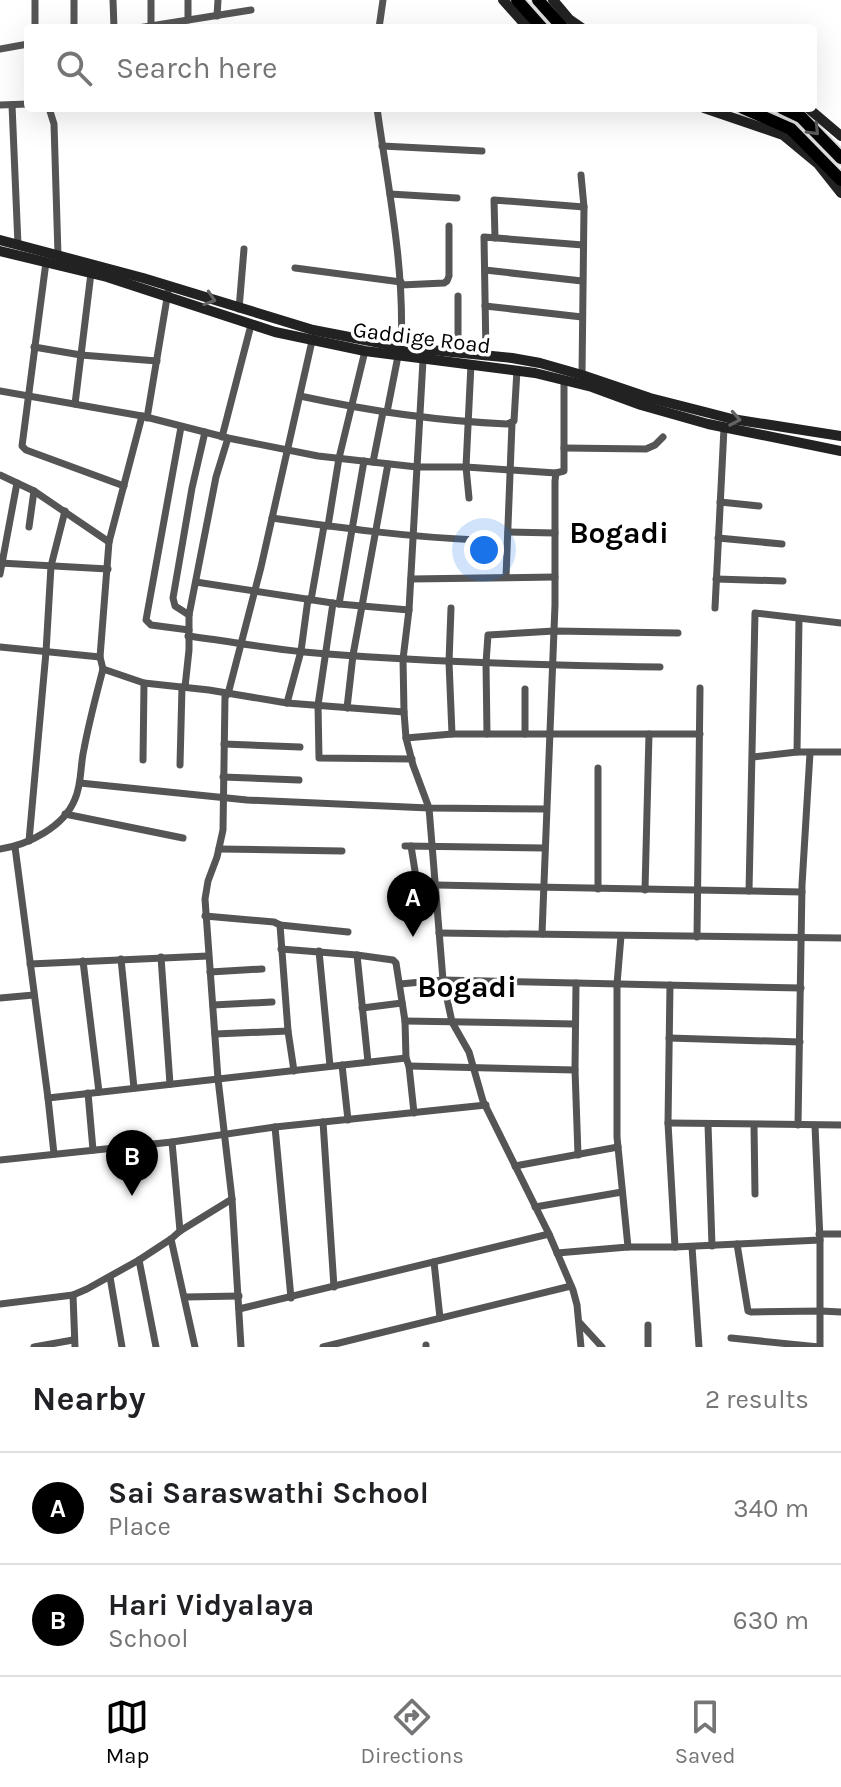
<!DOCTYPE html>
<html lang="en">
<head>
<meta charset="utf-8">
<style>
	:root { --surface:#fff; --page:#f6f6f6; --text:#202124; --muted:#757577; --line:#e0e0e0; --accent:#000 }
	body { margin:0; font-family:Karla,sans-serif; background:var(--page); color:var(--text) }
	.you { position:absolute; left:484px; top:550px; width:28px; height:28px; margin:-20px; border:6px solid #fff; border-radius:50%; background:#1a73e8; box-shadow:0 0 0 12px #1a73e833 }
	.badge { display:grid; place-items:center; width:52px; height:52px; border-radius:50%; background:var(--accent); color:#fff; font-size:26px; font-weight:700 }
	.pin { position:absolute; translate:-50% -66px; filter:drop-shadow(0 2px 4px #0008) }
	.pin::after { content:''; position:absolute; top:42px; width:28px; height:24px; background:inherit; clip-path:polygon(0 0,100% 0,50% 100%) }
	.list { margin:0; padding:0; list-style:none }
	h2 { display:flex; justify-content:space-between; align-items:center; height:104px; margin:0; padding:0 32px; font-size:34px }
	h2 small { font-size:26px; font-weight:400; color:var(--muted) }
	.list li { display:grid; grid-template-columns:52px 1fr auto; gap:24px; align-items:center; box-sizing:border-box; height:112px; padding:0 32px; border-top:2px solid var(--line) }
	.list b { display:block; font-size:30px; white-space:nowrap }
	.list p { margin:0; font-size:26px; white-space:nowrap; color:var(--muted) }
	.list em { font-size:26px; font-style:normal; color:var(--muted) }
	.icon { flex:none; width:44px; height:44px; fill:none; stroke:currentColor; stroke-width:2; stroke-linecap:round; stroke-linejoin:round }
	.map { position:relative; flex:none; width:841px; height:1347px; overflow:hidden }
	.search { position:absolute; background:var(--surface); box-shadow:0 8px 32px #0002; left:24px; right:24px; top:24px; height:88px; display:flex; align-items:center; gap:20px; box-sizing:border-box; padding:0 28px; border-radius:8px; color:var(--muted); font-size:30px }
	.sheet { height:328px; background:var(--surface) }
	nav { display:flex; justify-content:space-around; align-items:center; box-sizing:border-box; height:112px; border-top:2px solid var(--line); background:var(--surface); font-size:22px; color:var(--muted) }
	nav a { display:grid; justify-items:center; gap:4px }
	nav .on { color:var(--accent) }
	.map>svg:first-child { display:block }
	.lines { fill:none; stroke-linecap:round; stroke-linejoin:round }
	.highway-casing { stroke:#dbdbdb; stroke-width:16 }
	.street { stroke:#555; stroke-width:7 }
	.secondary { stroke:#222; stroke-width:10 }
	.highway { stroke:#000; stroke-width:12 }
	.oneway { stroke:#595959 }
	.oneway2 { stroke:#646464 }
	.labels { text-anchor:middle; stroke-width:7; stroke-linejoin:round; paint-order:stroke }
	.street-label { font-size:22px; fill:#000; stroke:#fff }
	.district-label { font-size:30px; font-weight:bold; fill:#000; stroke:#fff }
</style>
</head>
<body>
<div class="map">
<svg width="841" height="1347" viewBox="0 0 841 1347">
	<rect width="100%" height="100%" fill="#fff"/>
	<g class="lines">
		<g class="highway-casing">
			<g id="highway">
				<path d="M517,0L542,28"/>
				<path d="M538,0L563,28"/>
				<path d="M743,108L791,129L841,180"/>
				<path d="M782,108L801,117L841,158"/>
			</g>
		</g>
		<g class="street">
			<path d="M35,0V28"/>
			<path d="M74,0V28"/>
			<path d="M113,0L114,28"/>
			<path d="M151,0V26"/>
			<path d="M188,0V20"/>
			<path d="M217,16L218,0"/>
			<path d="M138,28L251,10"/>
			<path d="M379,28L383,0"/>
			<path d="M0,49L28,44"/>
			<path d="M0,105L28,104"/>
			<path d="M12,105L18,245"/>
			<path d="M49,108L54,124L58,255"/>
			<path d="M377,108C388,188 405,267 401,348"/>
			<path d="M382,146L482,151"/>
			<path d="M581,175L584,207L582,375"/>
			<path d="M390,194L457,198"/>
			<path d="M495,238L494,200L584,207"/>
			<path d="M46,262L22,446L26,450L124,486"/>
			<path d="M295,268L401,282"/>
			<path d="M485,270L582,281"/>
			<path d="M401,285L444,283L447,281L449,276V226"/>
			<path d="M485,306L582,317"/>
			<path d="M239,309L244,249"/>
			<path d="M34,347L81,355L157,361"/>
			<path d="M458,352V296"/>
			<path d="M486,355L484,237L583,245"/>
			<path d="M423,360L409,610L403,659L404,712L406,738L413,765L429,808L443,980L452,1022L469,1052L483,1101L549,1234L573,1290L577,1305L581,1347"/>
			<path d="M0,391L142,416L228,438L318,456L417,467H466L556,473"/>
			<path d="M300,396C369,411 437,421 507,424L514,421L517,370"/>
			<path d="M75,404L91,273"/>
			<path d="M387,412L398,356"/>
			<path d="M147,418L168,292"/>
			<path d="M181,427L146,620L151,625L189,630"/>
			<path d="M222,437L251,325"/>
			<path d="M564,448L646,449L655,445L663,437"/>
			<path d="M373,462L383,412"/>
			<path d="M0,475L34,491L109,542"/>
			<path d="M469,498L466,467L471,364"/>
			<path d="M720,502L759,506"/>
			<path d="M272,518C341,528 408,537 478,540"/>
			<path d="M328,526L339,458L365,351"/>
			<path d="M29,527L34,491"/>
			<path d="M508,532L555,533"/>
			<path d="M718,538L782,544"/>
			<path d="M0,563L108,569"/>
			<path d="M0,574L17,483"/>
			<path d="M506,577L512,423"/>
			<path d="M411,579L555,577"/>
			<path d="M716,579L783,581"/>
			<path d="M196,582L339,604L409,610"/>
			<path d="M311,600L324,526"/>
			<path d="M333,603L318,705L319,758L412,759"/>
			<path d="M339,604L364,461"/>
			<path d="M451,608L449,662L452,734"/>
			<path d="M715,608L724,428"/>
			<path d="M189,615L175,606L173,598L192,488L205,432"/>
			<path d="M188,636C227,641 265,648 304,652C422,662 541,665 660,667"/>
			<path d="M0,647L100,657"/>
			<path d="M103,669L144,683L209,690L287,703L404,712"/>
			<path d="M185,687L189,650V615L216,477L228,438"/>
			<path d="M287,703L301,651L308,599"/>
			<path d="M347,708L353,655L388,464"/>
			<path d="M487,734L486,663L488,635L554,631L678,633"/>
			<path d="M525,734V689"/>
			<path d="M406,738L452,734H700"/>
			<path d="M224,744L300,747"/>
			<path d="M797,752L799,619"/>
			<path d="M753,757L797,752H841"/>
			<path d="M143,760L144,683"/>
			<path d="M180,765L182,687"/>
			<path d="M223,777L299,780"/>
			<path d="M80,783L247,800L429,808L546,809"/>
			<path d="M65,814L183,838"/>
			<path d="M29,841L46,652L51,566L65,511"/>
			<path d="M405,846L544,848"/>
			<path d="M411,846L415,871"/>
			<path d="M15,847L48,1098L406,1058"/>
			<path d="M0,849C28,845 64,827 75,799C82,783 80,766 84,749C89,722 96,696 103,669L100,657L109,542L142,416"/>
			<path d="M219,849L342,851"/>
			<path d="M436,885L802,892"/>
			<path d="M598,889V768"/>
			<path d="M645,890L649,734"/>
			<path d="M749,891L755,613L841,623"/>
			<path d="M205,916L274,922L280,925L288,1031L294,1071"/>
			<path d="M280,925L348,932"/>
			<path d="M439,933L841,938"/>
			<path d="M542,934L555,605V481L556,473L564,471V381"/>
			<path d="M697,937L700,688"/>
			<path d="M281,949L357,955L393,960L396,963L405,1021L406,1058L409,1066L414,1113"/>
			<path d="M319,951L330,1066"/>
			<path d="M357,955L368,1062"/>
			<path d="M161,957L170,1084"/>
			<path d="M121,959L134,1088"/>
			<path d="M83,961L99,1092"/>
			<path d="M30,964L208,956"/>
			<path d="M210,972L262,969"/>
			<path d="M400,984L443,980L801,988"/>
			<path d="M670,985L668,1123L675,1247"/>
			<path d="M0,998L34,995"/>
			<path d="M213,1005L272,1002"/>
			<path d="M362,1008L402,1003"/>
			<path d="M405,1021L575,1024"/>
			<path d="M215,1034L288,1031"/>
			<path d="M669,1038L800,1042"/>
			<path d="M342,1065L348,1120"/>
			<path d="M409,1066L575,1070L576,983"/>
			<path d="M575,1070L578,1155"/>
			<path d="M88,1093L93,1150"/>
			<path d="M48,1098L54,1154"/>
			<path d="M323,1122L334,1287"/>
			<path d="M668,1123L841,1125"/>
			<path d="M708,1124L712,1246"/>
			<path d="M754,1125L755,1194"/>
			<path d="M798,1125L802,885L810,753"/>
			<path d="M815,1126L820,1240V1347"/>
			<path d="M275,1127L291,1298"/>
			<path d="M172,1142L180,1231"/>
			<path d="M0,1160L172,1142L275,1127L486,1105"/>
			<path d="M515,1166L618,1147"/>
			<path d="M535,1207L622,1192"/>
			<path d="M819,1234H841"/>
			<path d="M171,1239L195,1347"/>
			<path d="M737,1244L748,1311L751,1312L821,1311L841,1312"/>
			<path d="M628,1247H675L820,1240"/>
			<path d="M692,1247L699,1347"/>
			<path d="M557,1253L628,1247L617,1137V984L621,936"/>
			<path d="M139,1260L156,1347"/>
			<path d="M434,1262L440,1318"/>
			<path d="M110,1277L122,1347"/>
			<path d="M73,1295L75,1347"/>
			<path d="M185,1297L239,1296"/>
			<path d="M0,1304L73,1295L87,1289L139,1260L171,1239L180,1231L232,1199"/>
			<path d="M239,1309L549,1234"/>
			<path d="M580,1323L602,1347"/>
			<path d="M648,1325V1347"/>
			<path d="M731,1338L819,1347"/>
			<path d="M426,1345V1347"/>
			<path d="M34,1347L73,1340"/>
			<path d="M241,1347L232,1199L218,1079L205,899L208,881L217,857L223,830L225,697L228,694L261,567L312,341"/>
			<path d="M323,1347L571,1286"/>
		</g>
		<g class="secondary">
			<path d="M503,0L528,28"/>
			<path d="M553,0L569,19L582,28"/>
			<path d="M704,108L783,135L818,164L841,193"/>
			<path d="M808,108L841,136"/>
			<path d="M0,240L143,278L313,330L401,347L512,358L540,363L582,375L650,398L705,412L732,419L841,436"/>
			<path d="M0,251L107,277L275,332L365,351L535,373L592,387L641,405L708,424L841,451"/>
		</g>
		<use href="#highway" class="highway"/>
	</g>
	<defs><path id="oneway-chevron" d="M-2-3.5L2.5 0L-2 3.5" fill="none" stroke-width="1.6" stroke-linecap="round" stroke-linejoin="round" transform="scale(2)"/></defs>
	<use class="oneway" href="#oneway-chevron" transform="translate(814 130) rotate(46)"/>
	<g class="oneway2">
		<use href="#oneway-chevron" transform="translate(210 299) rotate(18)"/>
		<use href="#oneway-chevron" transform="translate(735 419) rotate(10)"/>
	</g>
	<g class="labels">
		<g class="street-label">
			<text transform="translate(422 337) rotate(7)" y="8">Gaddige Road</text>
		</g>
		<g class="district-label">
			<text x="619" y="543">Bogadi</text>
			<text x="467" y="997">Bogadi</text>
		</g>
	</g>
</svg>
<div class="you"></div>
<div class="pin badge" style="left:413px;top:937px">A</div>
<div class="pin badge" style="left:132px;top:1196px">B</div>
<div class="search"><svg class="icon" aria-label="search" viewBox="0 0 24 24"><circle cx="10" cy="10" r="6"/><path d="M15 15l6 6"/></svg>Search here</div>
</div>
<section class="sheet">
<h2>Nearby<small>2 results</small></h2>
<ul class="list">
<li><span class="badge">A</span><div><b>Sai Saraswathi School</b><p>Place</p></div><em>340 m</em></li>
<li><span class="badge">B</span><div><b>Hari Vidyalaya</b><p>School</p></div><em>630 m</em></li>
</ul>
</section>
<nav>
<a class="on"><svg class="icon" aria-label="map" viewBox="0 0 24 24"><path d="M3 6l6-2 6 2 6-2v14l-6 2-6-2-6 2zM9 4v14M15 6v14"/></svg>Map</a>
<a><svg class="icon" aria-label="directions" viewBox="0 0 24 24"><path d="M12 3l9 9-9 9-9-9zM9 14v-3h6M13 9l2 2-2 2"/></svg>Directions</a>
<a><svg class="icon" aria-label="saved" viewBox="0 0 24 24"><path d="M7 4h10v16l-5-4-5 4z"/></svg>Saved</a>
</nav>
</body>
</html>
